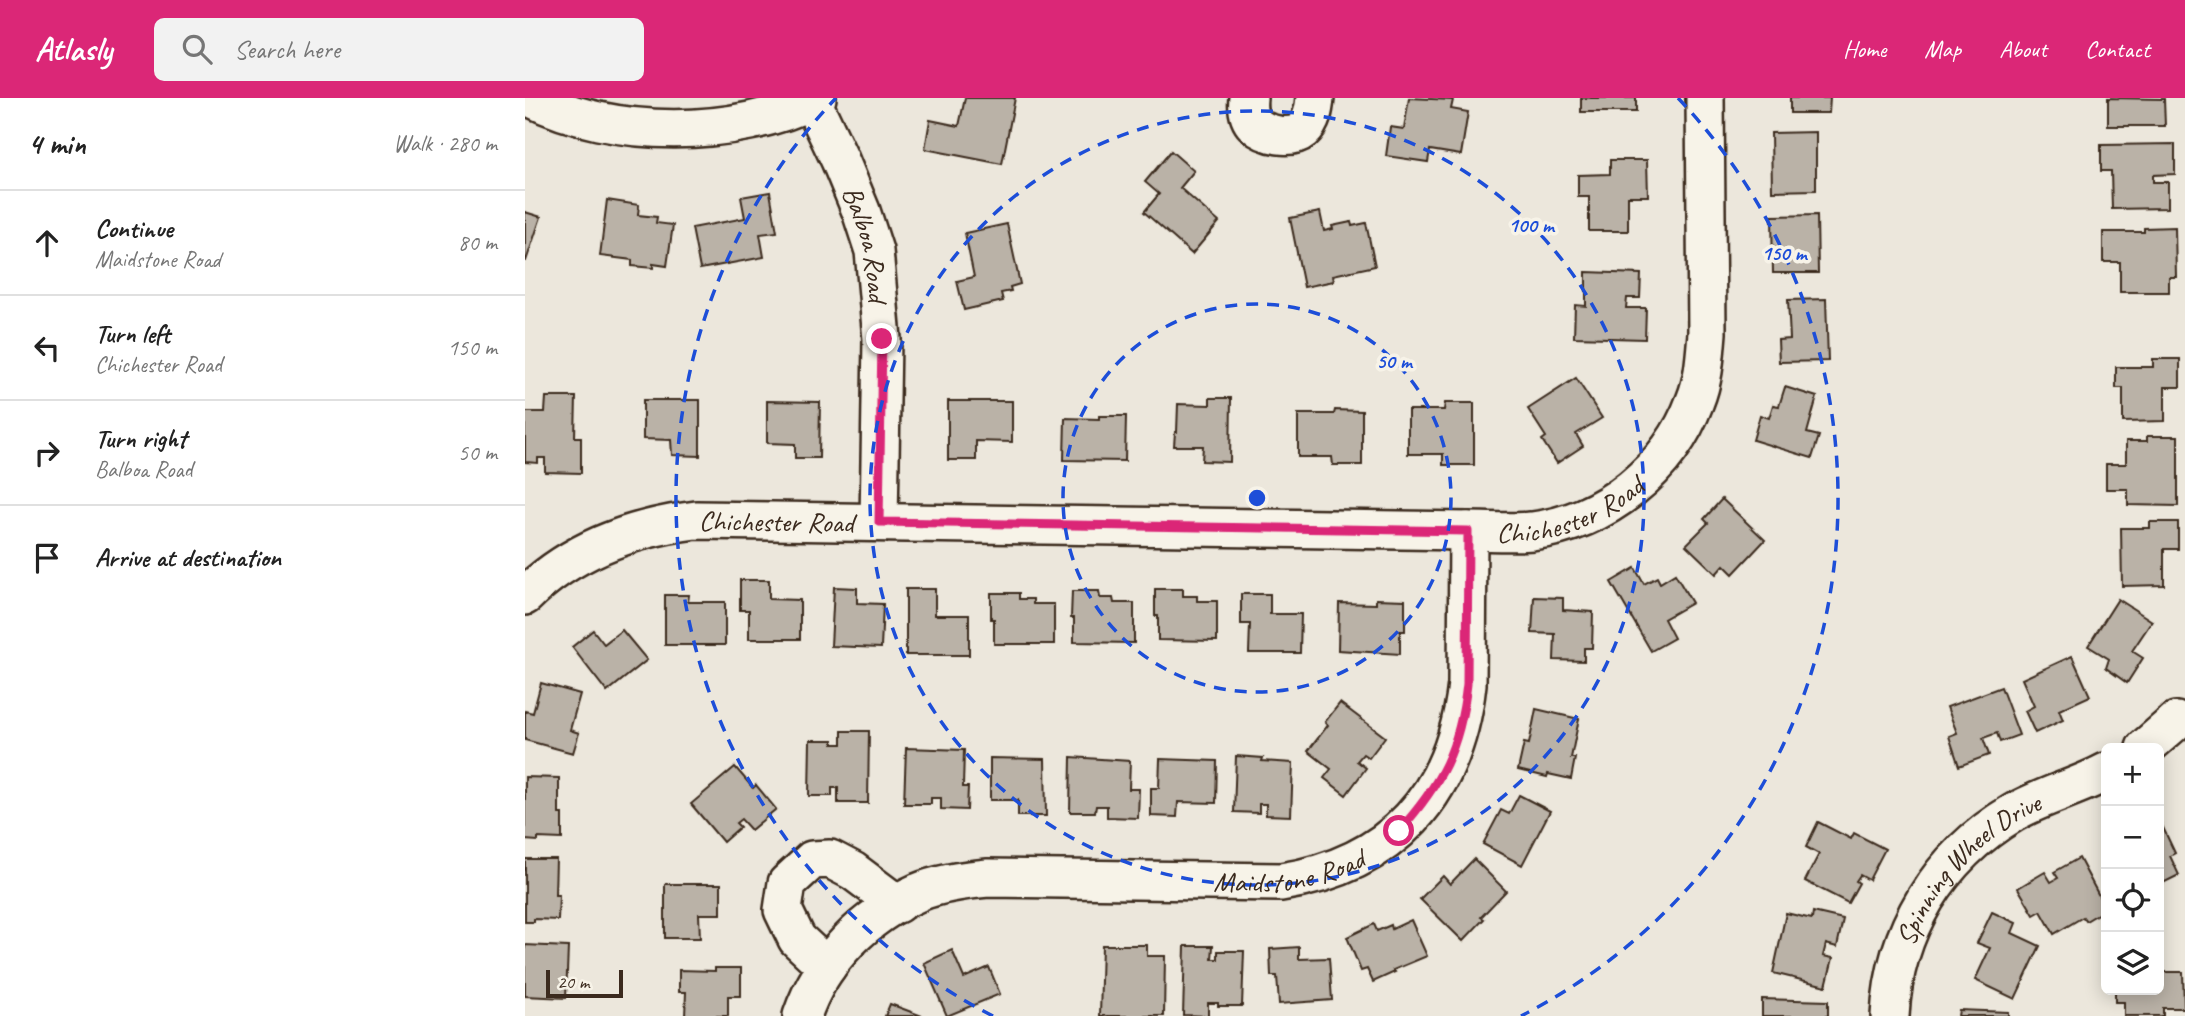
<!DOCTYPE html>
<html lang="en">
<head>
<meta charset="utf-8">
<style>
	:root { --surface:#fff; --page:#f2f2f2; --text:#222; --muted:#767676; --line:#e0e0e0; --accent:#db2777 }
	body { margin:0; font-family:Caveat,sans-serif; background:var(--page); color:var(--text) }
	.controls { position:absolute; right:21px; bottom:21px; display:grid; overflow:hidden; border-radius:10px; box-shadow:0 4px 18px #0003 }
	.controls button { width:63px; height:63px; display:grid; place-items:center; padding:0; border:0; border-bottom:2px solid var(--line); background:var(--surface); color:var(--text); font:35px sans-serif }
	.scale { position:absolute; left:21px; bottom:18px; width:77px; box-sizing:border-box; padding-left:7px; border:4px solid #3b2a1e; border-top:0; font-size:19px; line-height:24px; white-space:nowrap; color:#3b2a1e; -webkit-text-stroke:5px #f7f3e8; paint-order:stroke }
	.stop { position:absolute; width:21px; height:21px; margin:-16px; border:5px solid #db2777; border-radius:50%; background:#fff }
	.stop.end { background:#db2777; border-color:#fff; box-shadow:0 2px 7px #0008 }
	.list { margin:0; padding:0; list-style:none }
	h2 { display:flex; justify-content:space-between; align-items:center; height:91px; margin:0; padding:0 28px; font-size:30px }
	h2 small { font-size:23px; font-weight:400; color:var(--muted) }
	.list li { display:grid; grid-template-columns:46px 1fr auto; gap:21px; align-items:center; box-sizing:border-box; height:105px; padding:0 28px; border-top:2px solid var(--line) }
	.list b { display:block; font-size:26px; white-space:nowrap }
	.list p { margin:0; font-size:23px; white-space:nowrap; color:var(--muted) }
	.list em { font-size:23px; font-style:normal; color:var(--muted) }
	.icon { flex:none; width:38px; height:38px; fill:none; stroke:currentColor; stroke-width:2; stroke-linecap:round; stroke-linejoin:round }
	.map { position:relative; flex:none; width:1660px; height:918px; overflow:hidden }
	header { display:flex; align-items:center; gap:42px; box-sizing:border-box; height:98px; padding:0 35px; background:var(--accent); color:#fff }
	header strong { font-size:33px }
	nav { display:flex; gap:38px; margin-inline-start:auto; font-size:24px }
	.search { width:490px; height:63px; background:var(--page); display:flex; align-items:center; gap:18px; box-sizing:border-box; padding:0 24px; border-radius:10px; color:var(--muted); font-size:26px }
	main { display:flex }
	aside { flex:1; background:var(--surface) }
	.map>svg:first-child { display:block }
	.building { fill:#bab2a7; stroke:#3b2a1e; stroke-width:2 }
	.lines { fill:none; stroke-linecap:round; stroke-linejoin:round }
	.minor-casing { stroke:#3b2a1e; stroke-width:42 }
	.minor { stroke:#f7f3e8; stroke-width:37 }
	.route { stroke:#db2777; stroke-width:9 }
	.ring { fill:none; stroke:#1d4ed8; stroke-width:3.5; stroke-dasharray:12 9 }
	.labels { text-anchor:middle; stroke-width:7; stroke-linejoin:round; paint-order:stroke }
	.street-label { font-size:28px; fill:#3b2a1e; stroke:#f7f3e8 }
	.centre { fill:#1d4ed8; stroke:#f7f3e8; stroke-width:3.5 }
	.ring-label { font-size:21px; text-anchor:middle; font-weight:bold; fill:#1d4ed8; stroke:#f7f3e8; stroke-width:7; stroke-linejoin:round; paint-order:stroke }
</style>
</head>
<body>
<header>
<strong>Atlasly</strong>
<div class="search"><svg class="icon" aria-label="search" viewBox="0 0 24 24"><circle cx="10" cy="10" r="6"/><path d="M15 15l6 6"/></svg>Search here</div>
<nav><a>Home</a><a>Map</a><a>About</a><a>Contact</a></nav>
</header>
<main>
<aside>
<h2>4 min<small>Walk · 280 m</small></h2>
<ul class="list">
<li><svg class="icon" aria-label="ahead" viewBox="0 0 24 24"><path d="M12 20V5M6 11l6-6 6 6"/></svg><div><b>Continue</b><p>Maidstone Road</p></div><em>80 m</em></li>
<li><svg class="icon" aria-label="left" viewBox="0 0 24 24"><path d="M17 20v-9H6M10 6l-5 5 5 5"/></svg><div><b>Turn left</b><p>Chichester Road</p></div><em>150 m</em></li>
<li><svg class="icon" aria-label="right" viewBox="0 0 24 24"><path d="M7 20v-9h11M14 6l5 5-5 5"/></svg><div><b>Turn right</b><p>Balboa Road</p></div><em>50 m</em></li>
<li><svg class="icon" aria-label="arrive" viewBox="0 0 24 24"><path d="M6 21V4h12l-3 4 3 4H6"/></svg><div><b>Arrive at destination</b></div></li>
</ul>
</aside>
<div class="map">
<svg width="1660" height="918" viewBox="0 0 1660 918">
	<rect width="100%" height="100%" fill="#ece7dc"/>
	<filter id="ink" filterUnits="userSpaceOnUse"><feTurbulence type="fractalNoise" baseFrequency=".0143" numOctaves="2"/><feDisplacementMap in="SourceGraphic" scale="14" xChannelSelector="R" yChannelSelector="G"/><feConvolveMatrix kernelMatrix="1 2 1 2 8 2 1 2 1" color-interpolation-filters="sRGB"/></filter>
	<g filter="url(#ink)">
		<g class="building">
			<path d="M440,0H490L477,66L400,51L405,22L434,28Z"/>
			<path d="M884,0L928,2L926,11L943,14L936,57L905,52L903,64L861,58L865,29L879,31Z"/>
			<rect x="1056" y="0" width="55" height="14"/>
			<path d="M1265,0H1305L1304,15H1265Z"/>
			<path d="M1583,0L1639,1L1640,28H1583Z"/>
			<path d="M1291,34V92L1247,93L1246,35Z"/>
			<path d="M1650,46V76L1628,77V84H1643V110L1587,111L1586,73H1576V47Z"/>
			<path d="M646,53L669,73L655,90L694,124L667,156L619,114L634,96L620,84Z"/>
			<path d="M1085,62H1122L1123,98H1103V133H1064V99H1053V77L1085,76Z"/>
			<path d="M245,94L252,134L235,136L239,159L175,171L167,130L220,120L216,99Z"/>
			<path d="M82,102L114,107L113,117L132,119L131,125L148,127L142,168L128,166V170L107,168V162L75,158Z"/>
			<path d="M0,114L16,119L1,163H0Z"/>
			<path d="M795,114L799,133L808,131L807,128L826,124L827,128L841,125L850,168L808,177L809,183L779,189L765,120Z"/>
			<path d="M1292,117L1293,175H1248L1247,118Z"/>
			<path d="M482,126L495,186L485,189L486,193L476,195L478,203L439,212L432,183L449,179L440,135Z"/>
			<path d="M1650,129L1651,179H1644V194H1595V164H1578V134H1619V130Z"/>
			<path d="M1061,174L1116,176L1115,200H1102L1101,210H1121L1120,241L1049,239L1050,207L1061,208Z"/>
			<path d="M1301,201L1303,263L1254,264L1253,242L1265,241L1263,202Z"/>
			<path d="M1628,261H1655V289H1640V323L1598,324V290H1591V269H1628Z"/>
			<path d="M1051,280L1077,320L1051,336L1058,348L1032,365L1017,342L1021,339L1003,311Z"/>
			<path d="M1260,289L1292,299L1282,335L1294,338L1287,360L1228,342L1235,317L1244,320L1248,307L1254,308Z"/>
			<path d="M21,299H51L50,339H56V375L20,374V360H13V365L0,364V314H20Z"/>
			<path d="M685,300H706L705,364L677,363L678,348H649L650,334H652L653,306L685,307Z"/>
			<path d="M118,302H175V358L147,357L146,342L118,341Z"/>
			<path d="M242,303L295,304L294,360H270V346L242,345Z"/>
			<path d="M423,303H487V344L451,343V362H423Z"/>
			<path d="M920,305H949V367H918V356H883V312H919Z"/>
			<path d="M810,312L837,313V367H808L807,359H773V316H809Z"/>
			<path d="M574,318H601L600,363L539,362L540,320L574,321Z"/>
			<path d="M1622,338H1653V408L1603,407V391H1581V366H1601V343H1622Z"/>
			<path d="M1197,401L1240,442L1208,476L1199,467L1191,476L1161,447L1183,425L1179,421Z"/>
			<path d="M1625,424H1653V451H1639V487L1597,488L1596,430H1625Z"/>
			<path d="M1110,470L1119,486L1132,479L1135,485L1150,476L1167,505L1139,521L1149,540L1126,553L1086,484Z"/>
			<path d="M215,482H244V501L275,502V541H224V512H215Z"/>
			<path d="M309,489L332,490V505L358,506L356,550L306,548Z"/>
			<path d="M381,491H410V517H444V557H381Z"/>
			<path d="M630,491H658V498H672V503H692V543L633,542V518H630Z"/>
			<path d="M547,493H574L575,500H588L589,505H609V545L549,544V520H546Z"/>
			<path d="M466,495H494V501H508V506H529V546H469V521H466Z"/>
			<path d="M716,496H745V516H776L775,555H724L725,526H716Z"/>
			<path d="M140,497H164L163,504H200V547H140Z"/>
			<path d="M1009,499L1038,500V512L1068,514L1067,550H1059V563L1029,562L1030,536L1007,535Z"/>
			<path d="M851,501L880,502V533H875V556L813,552L814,505L851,506Z"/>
			<path d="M1593,501L1627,523L1607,553L1618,560L1602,585L1581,570L1584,561L1563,548Z"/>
			<path d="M68,532L79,546L97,532L122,562L82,594L47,549Z"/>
			<path d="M1547,558L1565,598L1534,612L1538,622L1510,635L1500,613L1509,608L1497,581Z"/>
			<path d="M16,585L55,596L45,632L54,635L48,655L0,642V613L8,615Z"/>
			<path d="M1476,589L1494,637L1475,644L1472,635L1458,640L1464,657L1434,668L1424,638L1432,635L1422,609Z"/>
			<path d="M815,605L860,639L844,660L838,656L832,663L841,670L821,697L799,680L806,671L783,653L803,627L800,624Z"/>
			<path d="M1011,611L1054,621L1046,660H1050L1046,681L1023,676L1022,679L993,672L999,645L1004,646Z"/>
			<path d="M317,633H344L343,705H313V690H307V698H284L285,642H308V646H317Z"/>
			<path d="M381,650L439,652L438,689H443L442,712L416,711V700H406V706H379Z"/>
			<path d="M711,658L738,660L737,663L768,665L766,718L741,717V706H734V715L709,714Z"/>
			<path d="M546,659L605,663L604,691H614L613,720L582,719V708H571L570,714H545Z"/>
			<path d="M465,660L520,661L521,718H493V702H465Z"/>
			<path d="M635,661L692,663L691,705L653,704L652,719L626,718V690H634Z"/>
			<path d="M210,669L228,690L231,687L251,711L226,732L216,721L211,725L215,729L198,744L166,706Z"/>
			<path d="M0,679L34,680V716H37V741L13,740V743L0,742Z"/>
			<path d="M994,697L1025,713L997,767L958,746L976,712L984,716Z"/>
			<path d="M1634,721L1650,755L1645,758L1654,777L1634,787Z"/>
			<path d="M1293,724L1326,741L1329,735L1360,751L1344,782L1335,777L1331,783L1334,785L1323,805L1280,783L1294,756L1281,749Z"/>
			<path d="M1554,760L1581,811L1561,823L1558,819L1529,836L1516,813L1509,817L1493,790L1520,774L1526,784L1533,780L1529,774Z"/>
			<path d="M0,761H31L30,797H34L33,822L9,821V824H0Z"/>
			<path d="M949,761L981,793L956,819L959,821L938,843L895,801L918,778L925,786Z"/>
			<path d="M140,786H196V816H174L175,840H140Z"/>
			<path d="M1288,814L1318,821L1312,849L1301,846L1298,858L1308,860L1301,888L1248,875L1261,815L1287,821Z"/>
			<path d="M1467,814L1491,825L1487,835L1515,848L1490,901L1450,882L1465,850L1452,845Z"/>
			<path d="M886,822L902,858L868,872L870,874L848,884L842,871L836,873L822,839L849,826L852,833L866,827L867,831Z"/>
			<path d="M0,847L43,849L41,900L0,898Z"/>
			<path d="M577,847H622V858H640L639,918H575Z"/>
			<path d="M660,848H688L687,861H693V853H719L717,908H693V905H683V918L658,917Z"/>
			<path d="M774,849V861L804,860L807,902L754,906L752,878H746L745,851Z"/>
			<path d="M427,852L439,880L464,869L475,896L422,918L399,865Z"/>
			<path d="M190,870H216V898H203V918H160L161,894H154V872L190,873Z"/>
			<path d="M1634,874H1658L1659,910H1638V918H1599V904H1590V892H1634Z"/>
			<path d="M1237,901L1303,903V918H1237Z"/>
			<path d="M365,906L397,918H360Z"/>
			<path d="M1434,912L1483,914V918H1433Z"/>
		</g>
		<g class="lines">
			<g class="minor-casing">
				<g id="minor">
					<path d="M6,0C88,41 210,41 292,0"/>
					<path d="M723,0C722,9 723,20 730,27C741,37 766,42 778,32C787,24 789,11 790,0"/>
					<path id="s1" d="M287,3L315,62L336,113L349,153L357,241L354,424"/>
					<path id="s2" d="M0,498C47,451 107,430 171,422L943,433C964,433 986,435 1007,433C1080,424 1145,371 1170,303C1179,281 1180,258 1182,235L1180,0"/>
					<path d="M1620,650L1651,623"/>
					<path d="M302,869L272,841L258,812L262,785L287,762L305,761L328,773L372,806"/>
					<path id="s3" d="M277,918C296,862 340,818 394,794C416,785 440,782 463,780L756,784C867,767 930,697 942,586L943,433"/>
					<path id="s4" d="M1365,918C1369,833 1414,759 1488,715C1517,698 1551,690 1581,674"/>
				</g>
			</g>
			<use href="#minor" class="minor"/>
		</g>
	</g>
	<g class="lines" filter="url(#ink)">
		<path class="route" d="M357,241L354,424L943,433L942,586C935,650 916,686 874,733"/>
	</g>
	<g class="ring">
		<circle cx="732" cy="400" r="194"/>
		<circle cx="732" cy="400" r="387"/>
		<path d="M468 918A581 581 0 0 1 311 0M1153 0A581 581 0 0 1 996 918"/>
	</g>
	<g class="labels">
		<g class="street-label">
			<text dy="10" stroke="none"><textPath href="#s1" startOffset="154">Balboa Road</textPath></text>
			<text dy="10" stroke="none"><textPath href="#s2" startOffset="1069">Chichester Road</textPath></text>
			<text dy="10" stroke="none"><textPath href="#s2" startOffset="271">Chichester Road</textPath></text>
			<text dy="10" stroke="none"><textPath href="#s3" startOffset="548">Maidstone Road</textPath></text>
			<text dy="10" stroke="none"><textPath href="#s4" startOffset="175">Spinning Wheel Drive</textPath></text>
		</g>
	</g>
	<circle cx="732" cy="400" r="10" class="centre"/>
	<g class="ring-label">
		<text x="1006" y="134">100 m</text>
		<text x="1259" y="162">150 m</text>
		<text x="869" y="270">50 m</text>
	</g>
</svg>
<div class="controls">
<button>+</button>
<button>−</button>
<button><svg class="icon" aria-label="locate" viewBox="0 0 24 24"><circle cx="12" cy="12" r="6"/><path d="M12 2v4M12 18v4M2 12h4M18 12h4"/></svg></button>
<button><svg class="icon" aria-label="layers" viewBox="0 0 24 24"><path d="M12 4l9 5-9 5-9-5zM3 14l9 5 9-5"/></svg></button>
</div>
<div class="scale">20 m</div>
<div class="stop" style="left:874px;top:733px"></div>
<div class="stop end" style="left:357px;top:241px"></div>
</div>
</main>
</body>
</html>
